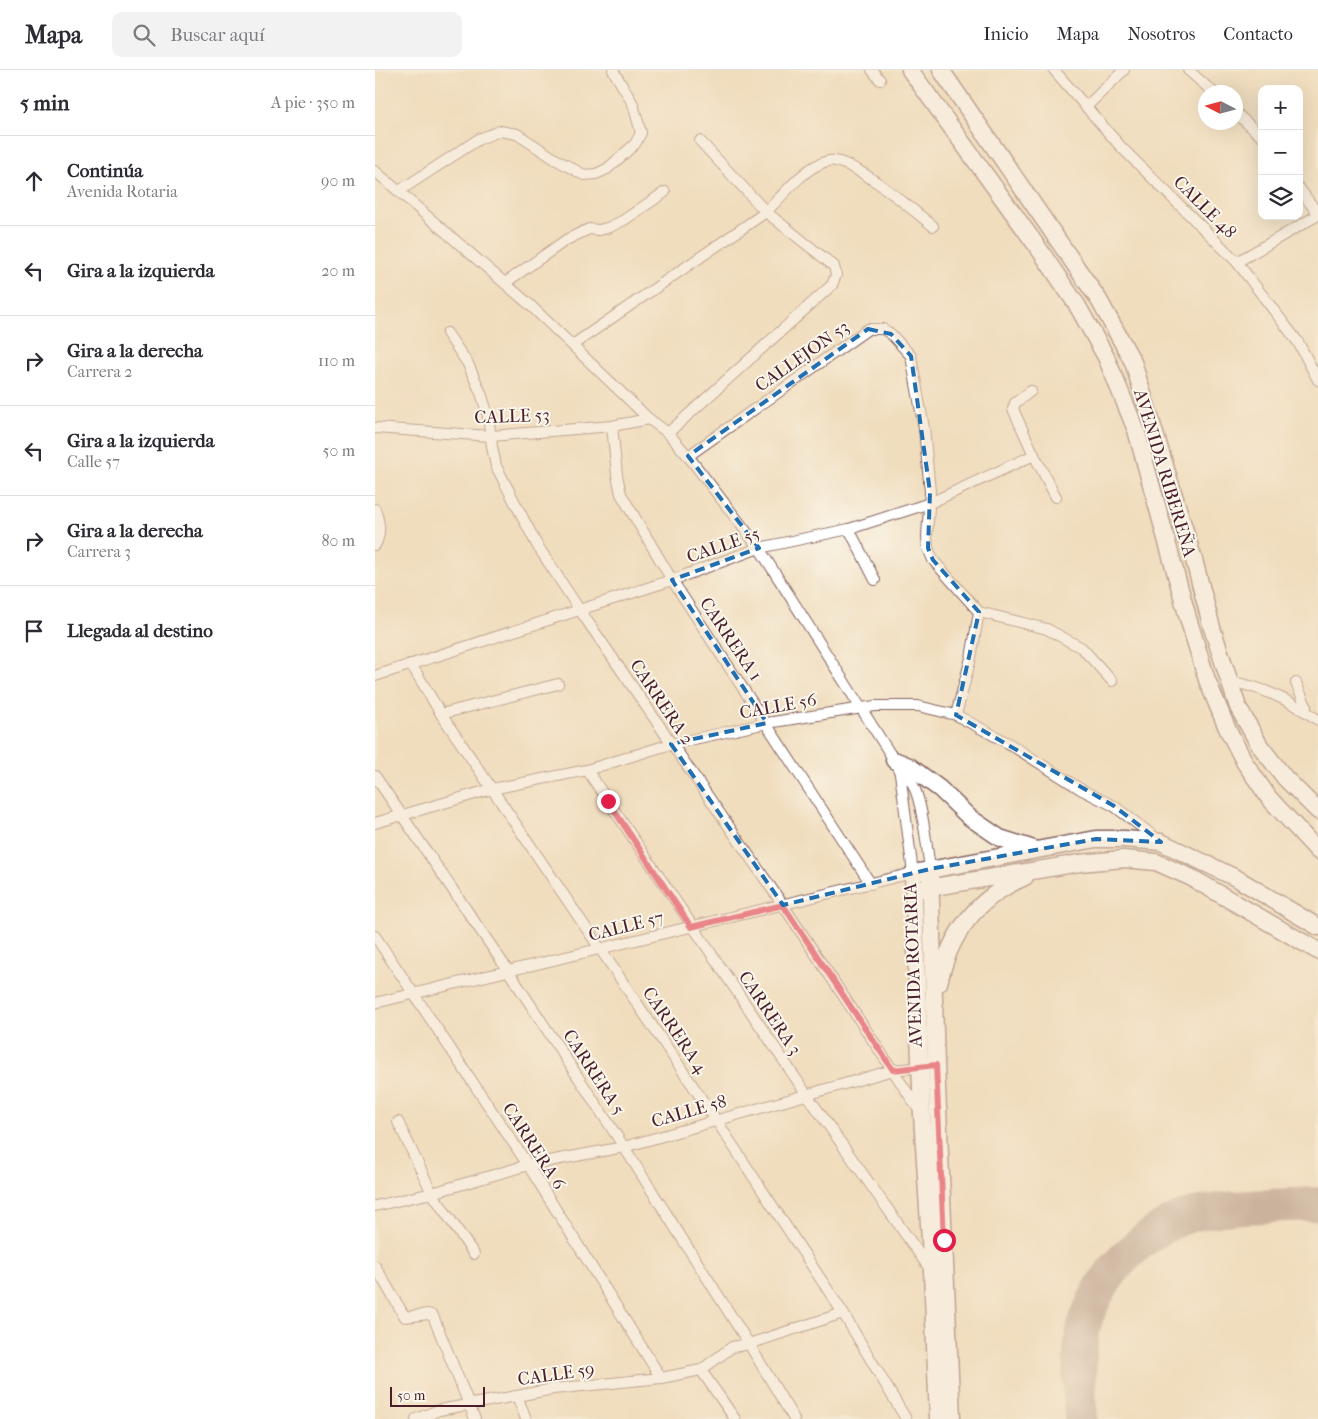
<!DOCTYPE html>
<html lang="es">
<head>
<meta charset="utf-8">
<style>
	:root { --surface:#fff; --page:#f2f2f3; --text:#2b2b33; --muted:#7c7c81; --line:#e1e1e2 }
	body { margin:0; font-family:"IM FELL French Canon",serif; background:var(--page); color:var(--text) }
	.controls { position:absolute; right:15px; top:15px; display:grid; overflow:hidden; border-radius:10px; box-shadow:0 5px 20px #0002 }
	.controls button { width:45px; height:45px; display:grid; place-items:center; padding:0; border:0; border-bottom:1px solid var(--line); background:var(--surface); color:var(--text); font:25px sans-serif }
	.compass { position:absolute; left:823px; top:15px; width:45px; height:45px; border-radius:50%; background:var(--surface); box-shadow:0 5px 20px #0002; rotate:276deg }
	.scale { position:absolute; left:15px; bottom:12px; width:95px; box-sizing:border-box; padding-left:5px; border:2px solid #4a1f2b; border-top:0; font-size:14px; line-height:18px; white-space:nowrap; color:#4a1f2b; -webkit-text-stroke:4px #fbf7ec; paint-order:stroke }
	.stop { position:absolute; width:15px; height:15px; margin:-11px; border:4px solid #e11d48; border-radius:50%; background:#fff }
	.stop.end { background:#e11d48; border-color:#fff; box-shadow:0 1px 5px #0008 }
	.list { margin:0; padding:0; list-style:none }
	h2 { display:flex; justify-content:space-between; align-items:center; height:65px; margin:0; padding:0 20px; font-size:21px }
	h2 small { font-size:16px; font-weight:400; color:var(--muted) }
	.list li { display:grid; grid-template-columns:32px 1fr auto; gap:15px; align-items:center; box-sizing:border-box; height:90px; padding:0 20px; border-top:1px solid var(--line) }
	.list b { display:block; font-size:19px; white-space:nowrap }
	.list p { margin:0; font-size:16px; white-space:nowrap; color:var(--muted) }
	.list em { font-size:16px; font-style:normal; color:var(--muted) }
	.icon { flex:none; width:28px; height:28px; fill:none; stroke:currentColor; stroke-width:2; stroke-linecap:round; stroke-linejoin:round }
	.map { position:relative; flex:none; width:943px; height:1349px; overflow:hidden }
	header { display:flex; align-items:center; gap:30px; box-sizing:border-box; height:70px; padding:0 25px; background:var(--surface); border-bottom:1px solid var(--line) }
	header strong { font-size:24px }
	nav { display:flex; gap:28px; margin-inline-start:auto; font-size:18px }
	.search { width:350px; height:45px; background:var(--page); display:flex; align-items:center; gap:12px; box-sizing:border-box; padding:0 18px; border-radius:10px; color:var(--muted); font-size:19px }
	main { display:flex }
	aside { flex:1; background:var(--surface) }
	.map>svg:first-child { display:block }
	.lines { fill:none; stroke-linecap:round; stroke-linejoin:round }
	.taxiway { stroke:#9d7e74; stroke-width:34 }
	.minor-casing { stroke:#84625e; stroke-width:12 }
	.primary-casing { stroke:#84625e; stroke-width:19 }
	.minor { stroke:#fff; stroke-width:10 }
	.primary { stroke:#fff; stroke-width:16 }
	.route { stroke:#e11d48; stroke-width:6 }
	.marked { fill:none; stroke:#1f6fb2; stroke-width:4; stroke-dasharray:10 6; stroke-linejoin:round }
	.labels { text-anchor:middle; stroke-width:4; stroke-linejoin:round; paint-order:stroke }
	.street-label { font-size:18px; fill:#4a1f2b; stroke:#fbf7ec }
</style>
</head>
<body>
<header>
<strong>Mapa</strong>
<div class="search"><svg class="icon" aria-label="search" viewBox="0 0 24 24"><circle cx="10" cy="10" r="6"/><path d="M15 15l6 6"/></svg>Buscar aquí</div>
<nav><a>Inicio</a><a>Mapa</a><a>Nosotros</a><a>Contacto</a></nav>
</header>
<main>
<aside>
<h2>5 min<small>A pie · 350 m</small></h2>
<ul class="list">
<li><svg class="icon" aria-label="ahead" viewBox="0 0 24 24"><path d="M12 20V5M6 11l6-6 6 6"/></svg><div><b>Continúa</b><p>Avenida Rotaria</p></div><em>90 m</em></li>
<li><svg class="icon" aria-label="left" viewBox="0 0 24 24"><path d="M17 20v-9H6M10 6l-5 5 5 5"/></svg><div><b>Gira a la izquierda</b></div><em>20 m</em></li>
<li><svg class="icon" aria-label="right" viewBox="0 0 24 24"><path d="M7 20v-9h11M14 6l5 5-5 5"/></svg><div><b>Gira a la derecha</b><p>Carrera 2</p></div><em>110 m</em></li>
<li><svg class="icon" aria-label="left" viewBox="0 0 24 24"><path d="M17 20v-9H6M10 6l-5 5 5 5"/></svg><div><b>Gira a la izquierda</b><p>Calle 57</p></div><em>50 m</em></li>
<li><svg class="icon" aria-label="right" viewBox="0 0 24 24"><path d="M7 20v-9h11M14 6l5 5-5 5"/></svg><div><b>Gira a la derecha</b><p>Carrera 3</p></div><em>80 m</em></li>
<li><svg class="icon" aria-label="arrive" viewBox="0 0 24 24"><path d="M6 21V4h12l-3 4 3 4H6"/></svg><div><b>Llegada al destino</b></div></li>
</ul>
</aside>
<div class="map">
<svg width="943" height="1349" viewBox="0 0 943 1349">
	<rect width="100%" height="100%" fill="#fbf7ec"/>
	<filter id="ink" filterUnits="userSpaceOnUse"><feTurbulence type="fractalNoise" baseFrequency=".02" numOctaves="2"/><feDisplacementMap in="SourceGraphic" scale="10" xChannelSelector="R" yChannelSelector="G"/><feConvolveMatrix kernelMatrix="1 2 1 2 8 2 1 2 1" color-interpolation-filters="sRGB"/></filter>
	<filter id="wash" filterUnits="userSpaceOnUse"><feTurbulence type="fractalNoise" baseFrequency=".0096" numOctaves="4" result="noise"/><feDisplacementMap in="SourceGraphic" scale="20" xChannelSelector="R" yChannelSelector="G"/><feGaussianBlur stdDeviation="1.12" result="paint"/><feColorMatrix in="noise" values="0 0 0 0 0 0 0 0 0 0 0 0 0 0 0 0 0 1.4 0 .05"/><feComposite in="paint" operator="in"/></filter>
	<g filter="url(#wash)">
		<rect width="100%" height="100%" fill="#f0ddbd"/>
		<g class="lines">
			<path class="taxiway" d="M706,1349C704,1321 703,1293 707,1265C717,1210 771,1154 825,1143C864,1135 904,1136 943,1134"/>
		</g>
	</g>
	<g filter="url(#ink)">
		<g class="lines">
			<g class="minor-casing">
				<g id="minor">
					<path d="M497,0L505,10"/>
					<path d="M679,0L746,77L862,192L923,272L943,310"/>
					<path d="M813,0L838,22"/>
					<path d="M712,36L749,0"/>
					<path d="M861,43L887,67"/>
					<path d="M325,71L391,142C404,129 429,99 445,94C449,92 456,90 460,91C487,96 535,138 558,156"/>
					<path d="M0,101L155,235L274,349L293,363L313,386L384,478L519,690L525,703"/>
					<path d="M924,118L943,144"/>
					<path d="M24,121L104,69L125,61L142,64L180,89L209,105L221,104L232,99L260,74L266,63L258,34L238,0"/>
					<path d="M862,192L943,145"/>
					<path d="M130,213L191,170L214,159L224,160L235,157L249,150L290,122"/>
					<path d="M72,263L93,294L106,323L113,345L117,377L121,396L162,475L204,539L408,835L546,1043"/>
					<path d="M199,274L391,142L459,196L461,205L457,215L293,363"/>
					<path d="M656,321L640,333L638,339L659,385"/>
					<path d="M237,356L242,405L246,424L297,510L496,814"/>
					<path d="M0,358L116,366L237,356L274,349"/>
					<path d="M313,386L493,259H508L516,264L536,286L549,358L555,422L552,466L553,478L558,490L604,542L596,588L581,645"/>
					<path d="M0,439C4,451 7,463 0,475"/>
					<path d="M474,459L500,510"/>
					<path d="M604,542L672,559L707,578L737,611"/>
					<path d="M36,594L66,644L117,719L341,1050L468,1243L531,1349"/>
					<path d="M0,606L297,510L384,478L474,459L555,433L659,385L681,427"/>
					<path d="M855,612C884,615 920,633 943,650"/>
					<path d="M921,613L931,636L930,641"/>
					<path d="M66,644L183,614"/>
					<path d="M212,700L432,1025L555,1199"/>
					<path d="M0,706L134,902L249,1077L374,1274L357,1277L326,1300L286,1308L178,1319L142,1326L64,1340L41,1349"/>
					<path d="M0,753L117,719L212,700L296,674L392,653L500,636H543L581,645L633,673L707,720L739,736L785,771"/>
					<path d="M0,866L153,1095L286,1308"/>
					<path d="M0,933L538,803L525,703C528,705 532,707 535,710C547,725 552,779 555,799"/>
					<path d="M23,1052L57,1123L99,1184"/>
					<path d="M0,1136L57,1123L153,1095L249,1077L518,1000L550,997"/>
					<path d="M0,1196L30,1247L53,1244L58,1246L100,1349"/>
					<path d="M326,1300L360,1349"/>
					<path d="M142,1326L151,1349"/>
					<path d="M419,1349L374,1274L468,1243"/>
				</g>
			</g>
			<g class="primary-casing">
				<g id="primary">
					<path d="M535,0L664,179L702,235L731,287L761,360L813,548L832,610L852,658L870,693L894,728L943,781"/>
					<path d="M566,0L724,230L758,292L819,490L837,558L863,637L885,676L910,708L943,741"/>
					<path d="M519,690L534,696L565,719L594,747L625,768L659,779"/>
					<path d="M555,799L561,995L577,1349"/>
					<path d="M547,819L705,793L748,789L781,792L817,808L943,881"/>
					<path d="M564,913C575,862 603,827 650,807"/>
					<path d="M563,1349L557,1201L547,1045L538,803L721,769H749L786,772L863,809L943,857"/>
				</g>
			</g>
			<use href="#minor" class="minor"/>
			<use href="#primary" class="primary"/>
		</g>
	</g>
	<g class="lines" filter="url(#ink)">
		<path class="route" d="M233,731L316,857L408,835L518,1000L561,995L569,1170"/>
	</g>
	<path d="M0 0H943V1349H0ZM493,259L516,264L536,286L555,422L553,478L558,490L604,542L581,645L739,736L786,772L721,769L555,799L408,835L296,674L392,653L297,510L384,478L313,386Z" fill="#f0ddbd" fill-opacity=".55" fill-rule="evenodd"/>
	<path class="marked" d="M493,259L516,264L536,286L555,422L553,478L558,490L604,542L581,645L739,736L786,772L721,769L555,799L408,835L296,674L392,653L297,510L384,478L313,386Z"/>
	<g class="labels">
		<g class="street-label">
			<text transform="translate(830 137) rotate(45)" y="6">CALLE 48</text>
			<text transform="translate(427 286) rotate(-35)" y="6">CALLEJON 53</text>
			<text transform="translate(137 346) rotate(-2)" y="6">CALLE 53</text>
			<text transform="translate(790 403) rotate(73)" y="6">AVENIDA RIBEREÑA</text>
			<text transform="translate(348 475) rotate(-19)" y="6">CALLE 55</text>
			<text transform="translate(356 569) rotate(56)" y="6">CARRERA 1</text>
			<text transform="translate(287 632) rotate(56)" y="6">CARRERA 2</text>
			<text transform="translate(403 636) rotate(-10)" y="6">CALLE 56</text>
			<text transform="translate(251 856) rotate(-14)" y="6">CALLE 57</text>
			<text transform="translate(538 895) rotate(-92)" y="6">AVENIDA ROTARIA</text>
			<text transform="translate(395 943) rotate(56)" y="6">CARRERA 3</text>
			<text transform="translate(300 960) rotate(56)" y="6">CARRERA 4</text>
			<text transform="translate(219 1002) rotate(57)" y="6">CARRERA 5</text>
			<text transform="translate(314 1041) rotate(-16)" y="6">CALLE 58</text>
			<text transform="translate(159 1076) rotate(57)" y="6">CARRERA 6</text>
			<text transform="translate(181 1304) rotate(-8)" y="6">CALLE 59</text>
		</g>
	</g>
</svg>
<div class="controls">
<button>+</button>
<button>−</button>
<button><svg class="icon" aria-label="layers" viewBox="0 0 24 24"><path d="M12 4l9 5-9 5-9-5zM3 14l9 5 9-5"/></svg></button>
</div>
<svg class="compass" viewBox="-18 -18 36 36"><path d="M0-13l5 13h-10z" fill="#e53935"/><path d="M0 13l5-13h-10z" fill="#7c7c81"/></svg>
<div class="scale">50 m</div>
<div class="stop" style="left:569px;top:1170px"></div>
<div class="stop end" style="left:233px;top:731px"></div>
</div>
</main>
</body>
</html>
